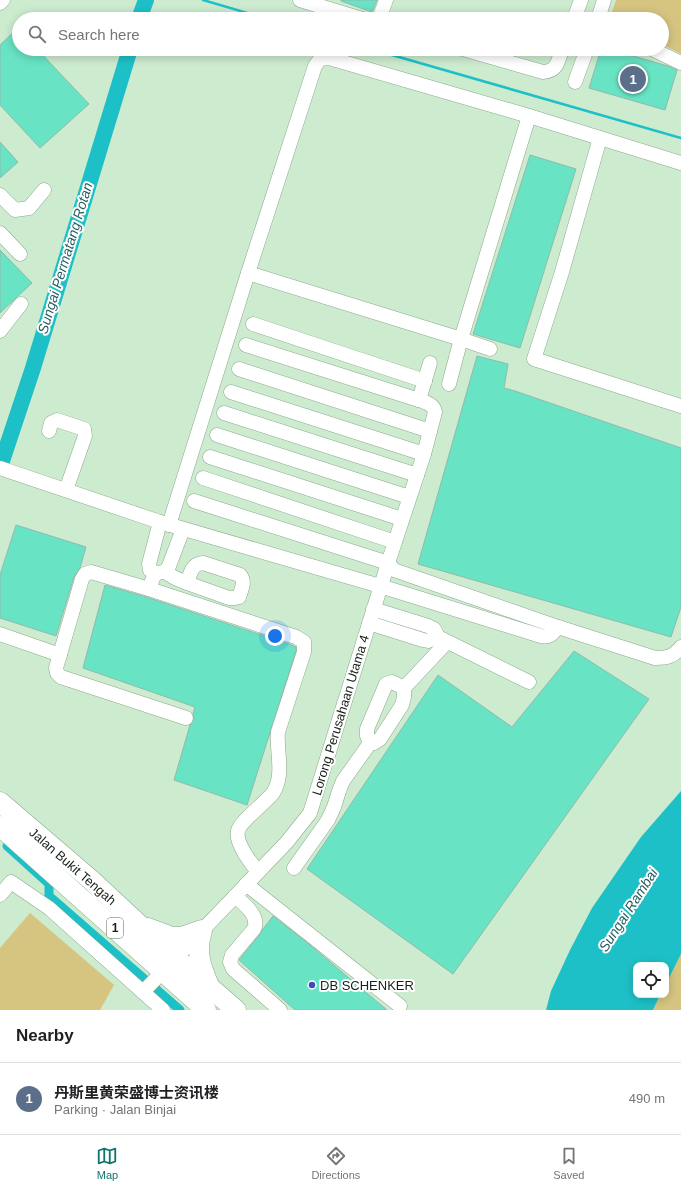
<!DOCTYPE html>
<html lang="en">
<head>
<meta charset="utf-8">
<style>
	:root { --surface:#fff; --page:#f6f6f6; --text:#202124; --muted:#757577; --line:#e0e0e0; --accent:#0f766e }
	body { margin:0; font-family:Arial,"Noto Sans SC",sans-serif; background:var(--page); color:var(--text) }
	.controls { position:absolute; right:12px; bottom:12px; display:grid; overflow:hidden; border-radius:8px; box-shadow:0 2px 10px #0003 }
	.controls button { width:36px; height:36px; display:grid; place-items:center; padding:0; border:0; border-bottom:1px solid var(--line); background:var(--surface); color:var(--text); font:20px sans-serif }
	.you { position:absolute; left:275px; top:636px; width:14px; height:14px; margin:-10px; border:3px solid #fff; border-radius:50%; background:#1a73e8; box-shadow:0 0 0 6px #1a73e833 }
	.badge { display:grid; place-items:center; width:26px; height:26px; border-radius:50%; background:var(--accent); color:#fff; font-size:13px; font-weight:700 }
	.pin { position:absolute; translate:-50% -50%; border:2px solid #fff; box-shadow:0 1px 4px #0006 }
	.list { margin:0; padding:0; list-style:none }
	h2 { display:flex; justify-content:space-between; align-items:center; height:52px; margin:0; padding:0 16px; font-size:17px }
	h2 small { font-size:13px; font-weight:400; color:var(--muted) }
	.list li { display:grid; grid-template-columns:26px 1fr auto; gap:12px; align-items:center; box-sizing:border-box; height:72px; padding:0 16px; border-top:1px solid var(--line) }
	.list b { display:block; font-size:15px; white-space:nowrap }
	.list p { margin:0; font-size:13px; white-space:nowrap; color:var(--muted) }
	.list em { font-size:13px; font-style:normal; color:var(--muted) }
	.icon { flex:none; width:22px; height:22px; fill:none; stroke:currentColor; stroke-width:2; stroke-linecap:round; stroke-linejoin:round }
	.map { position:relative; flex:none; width:681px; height:1010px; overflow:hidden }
	.search { position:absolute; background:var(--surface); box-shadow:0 2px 10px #0003; left:12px; right:12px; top:12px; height:44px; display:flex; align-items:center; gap:10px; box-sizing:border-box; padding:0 14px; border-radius:22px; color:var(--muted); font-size:15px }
	.sheet { height:124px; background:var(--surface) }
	nav { display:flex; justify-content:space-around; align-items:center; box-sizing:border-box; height:56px; border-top:1px solid var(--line); background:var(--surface); font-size:11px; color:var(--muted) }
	nav a { display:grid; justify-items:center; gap:2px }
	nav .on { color:var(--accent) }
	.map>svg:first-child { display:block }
	.green { fill:#d5c580 }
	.water { fill:#1ec0c7 }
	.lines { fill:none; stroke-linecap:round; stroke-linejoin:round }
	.stream { stroke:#1ec0c7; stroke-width:2.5 }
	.canal { stroke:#1ec0c7; stroke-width:9 }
	.river { stroke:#1ec0c7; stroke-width:16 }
	.building { fill:#68e3c3; stroke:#90baad }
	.minor-casing { stroke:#8ca98f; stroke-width:15 }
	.highway-casing { stroke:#8ca98f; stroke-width:21 }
	.minor { stroke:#fff; stroke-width:14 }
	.highway { stroke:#fff; stroke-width:20 }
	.poi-dot { fill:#4747bd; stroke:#fff; stroke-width:1.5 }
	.labels { text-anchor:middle; stroke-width:4; stroke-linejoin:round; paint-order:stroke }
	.shield { fill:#fff; stroke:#5c645d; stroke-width:1 }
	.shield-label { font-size:12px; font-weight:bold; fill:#162117 }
	.street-label { font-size:13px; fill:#162117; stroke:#fff }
	.poi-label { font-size:13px; fill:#162117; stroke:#fff; text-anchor:start }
	.water-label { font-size:14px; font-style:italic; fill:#266063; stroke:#fff }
</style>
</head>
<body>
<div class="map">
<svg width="681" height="1010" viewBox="0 0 681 1010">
	<rect width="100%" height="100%" fill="#ccebcf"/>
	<g class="green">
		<path d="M616,0H681V54L662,44V19H612L610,18Z"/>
		<path d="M30,913L114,985L100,1010H0V948Z"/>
		<path d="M681,954V1010H653L660,995H666V984Z"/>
	</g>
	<path class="water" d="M681,791V954L666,984V965H636V995H660L653,1010H546L551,991L570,950L592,908L641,837Z"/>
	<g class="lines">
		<g class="stream">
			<path d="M203,0L268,19"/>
			<path d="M371,49L681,138"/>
		</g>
		<path class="canal" d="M7,846L49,884V896L180,1010"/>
		<g class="river">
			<path d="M139,19L146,0"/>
			<path d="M0,467L33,368L130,49"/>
		</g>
	</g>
	<g class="building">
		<path d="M341,0H377L372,12L341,1Z"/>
		<path d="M19,27V49H37L89,104L40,148L0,105V45Z"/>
		<path d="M601,49H609L668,66L677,70L665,110L589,88Z"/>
		<path d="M0,142L18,162L0,178Z"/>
		<path d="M530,155L576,169L520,348L473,334Z"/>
		<path d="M0,250L32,283L0,313Z"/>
		<path d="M477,356L508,364L504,388L515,391L681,448V607L671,637L418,564Z"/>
		<path d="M16,525L86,547L80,568L74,577L56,636L0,618V575Z"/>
		<path d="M105,585L146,597L292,645L296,647V651L247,805L174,780L190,725L194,720L193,714L195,707L83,668Z"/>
		<path d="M574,651L649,699L453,974L307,869L438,675L512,727Z"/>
		<path d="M273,916L310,945L387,1010H295L239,960L260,934L263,929Z"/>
	</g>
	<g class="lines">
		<g class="minor-casing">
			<g id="minor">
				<path d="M300,0L362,19"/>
				<path d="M0,3L3,0"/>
				<path d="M379,19L386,0"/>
				<path d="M574,19L581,0"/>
				<path d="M598,19L604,0"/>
				<path d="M463,49L543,72C558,71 558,61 562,49"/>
				<path d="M652,49L681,63"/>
				<path d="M575,82L587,49"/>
				<path d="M600,138L562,272L534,359L681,406"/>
				<path d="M0,195L15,210L29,208L44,190"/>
				<path d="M0,233L20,254"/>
				<path d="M248,273L461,339L529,116"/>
				<path d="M253,324L425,381"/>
				<path d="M0,331L21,304"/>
				<path d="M246,345L419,400C425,402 434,404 435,412L424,454L388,563L394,570L558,627L655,658C667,658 673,657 681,647"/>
				<path d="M239,369L430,431"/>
				<path d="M449,384L461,339L490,349"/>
				<path d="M231,392L424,454"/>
				<path d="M419,400L430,363"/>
				<path d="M224,413L417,475"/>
				<path d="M49,431L51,423L57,420L84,429L85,436L66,490"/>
				<path d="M217,435L409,497"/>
				<path d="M210,457L402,519"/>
				<path d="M0,468L160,522L380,586L541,636C550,638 552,634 558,627"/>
				<path d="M203,478L395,542"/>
				<path d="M160,522L149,564L150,570L155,573L165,572L175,578L187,583L229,598H235L239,597C241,590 246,582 240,575L203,563C191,564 191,573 187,583"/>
				<path d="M169,525L248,273L315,66L320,59L329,58L529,116L681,163"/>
				<path d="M165,572L169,566L183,529"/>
				<path d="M155,573L149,589L91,572L85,574L82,579L56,668L57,673L61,677L186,718"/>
				<path d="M149,589L296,637L304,642V652L278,732C276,752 285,774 273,793C270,797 264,802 260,806C254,812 240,823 238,831C235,843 251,863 258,872"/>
				<path d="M373,609L428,626L434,629L438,637L529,682"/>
				<path d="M369,623L423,640L428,641L438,637"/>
				<path d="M0,634L60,655"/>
				<path d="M370,743L367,736V729L386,684L392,682L404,688"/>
				<path d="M294,868L328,820L334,807L339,791L343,781L370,743H374L380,739L402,705L404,697V688L447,642"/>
				<path d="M246,884L400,1006"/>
				<path d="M0,895L11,882L49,908L163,1010"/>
				<path d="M235,896C244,904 260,916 254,929L232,955L230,962L233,969L280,1010"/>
				<path d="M143,992L287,842L310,813L388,563L194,501"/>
			</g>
		</g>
		<g class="highway-casing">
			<g id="highway">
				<path d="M0,802L90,879L163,947L236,1010"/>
				<path d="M0,826L206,1010"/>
				<path d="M148,928L172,937H182L202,930C201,936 199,941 199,946C198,960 204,973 209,986"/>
			</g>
		</g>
		<use href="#minor" class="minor"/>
		<use href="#highway" class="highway"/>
	</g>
	<circle class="poi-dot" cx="312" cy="985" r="4"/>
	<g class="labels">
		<rect class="shield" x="107" y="918" width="16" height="20" rx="3"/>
		<g class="shield-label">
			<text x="115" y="932">1</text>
		</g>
		<g class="street-label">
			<text transform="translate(340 715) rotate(-73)" y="5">Lorong Perusahaan Utama 4</text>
			<text transform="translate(73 866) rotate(41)" y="5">Jalan Bukit Tengah</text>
		</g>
		<g class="poi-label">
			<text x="320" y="990">DB SCHENKER</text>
		</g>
		<g class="water-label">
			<text transform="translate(65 258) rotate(-73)" y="5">Sungai Permatang Rotan</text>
			<text transform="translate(628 910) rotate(-57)" y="5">Sungai Rambai</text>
		</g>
	</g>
</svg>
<div class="controls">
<button><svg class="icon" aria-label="locate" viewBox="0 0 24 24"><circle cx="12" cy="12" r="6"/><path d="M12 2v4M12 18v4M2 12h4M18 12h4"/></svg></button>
</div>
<div class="you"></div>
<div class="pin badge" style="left:633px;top:79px;background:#5c6f8a">1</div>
<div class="search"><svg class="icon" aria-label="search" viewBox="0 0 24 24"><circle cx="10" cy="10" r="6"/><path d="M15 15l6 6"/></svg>Search here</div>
</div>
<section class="sheet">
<h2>Nearby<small></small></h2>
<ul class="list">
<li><span class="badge" style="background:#5c6f8a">1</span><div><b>丹斯里黄荣盛博士资讯楼</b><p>Parking · Jalan Binjai</p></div><em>490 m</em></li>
</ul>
</section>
<nav>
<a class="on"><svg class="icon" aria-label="map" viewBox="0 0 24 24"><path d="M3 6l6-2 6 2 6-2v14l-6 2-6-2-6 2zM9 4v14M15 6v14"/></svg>Map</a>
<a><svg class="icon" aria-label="directions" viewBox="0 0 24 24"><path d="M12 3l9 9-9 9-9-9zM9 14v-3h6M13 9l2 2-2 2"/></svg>Directions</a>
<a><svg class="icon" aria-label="saved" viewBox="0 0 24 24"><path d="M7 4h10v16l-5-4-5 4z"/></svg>Saved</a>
</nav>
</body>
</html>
